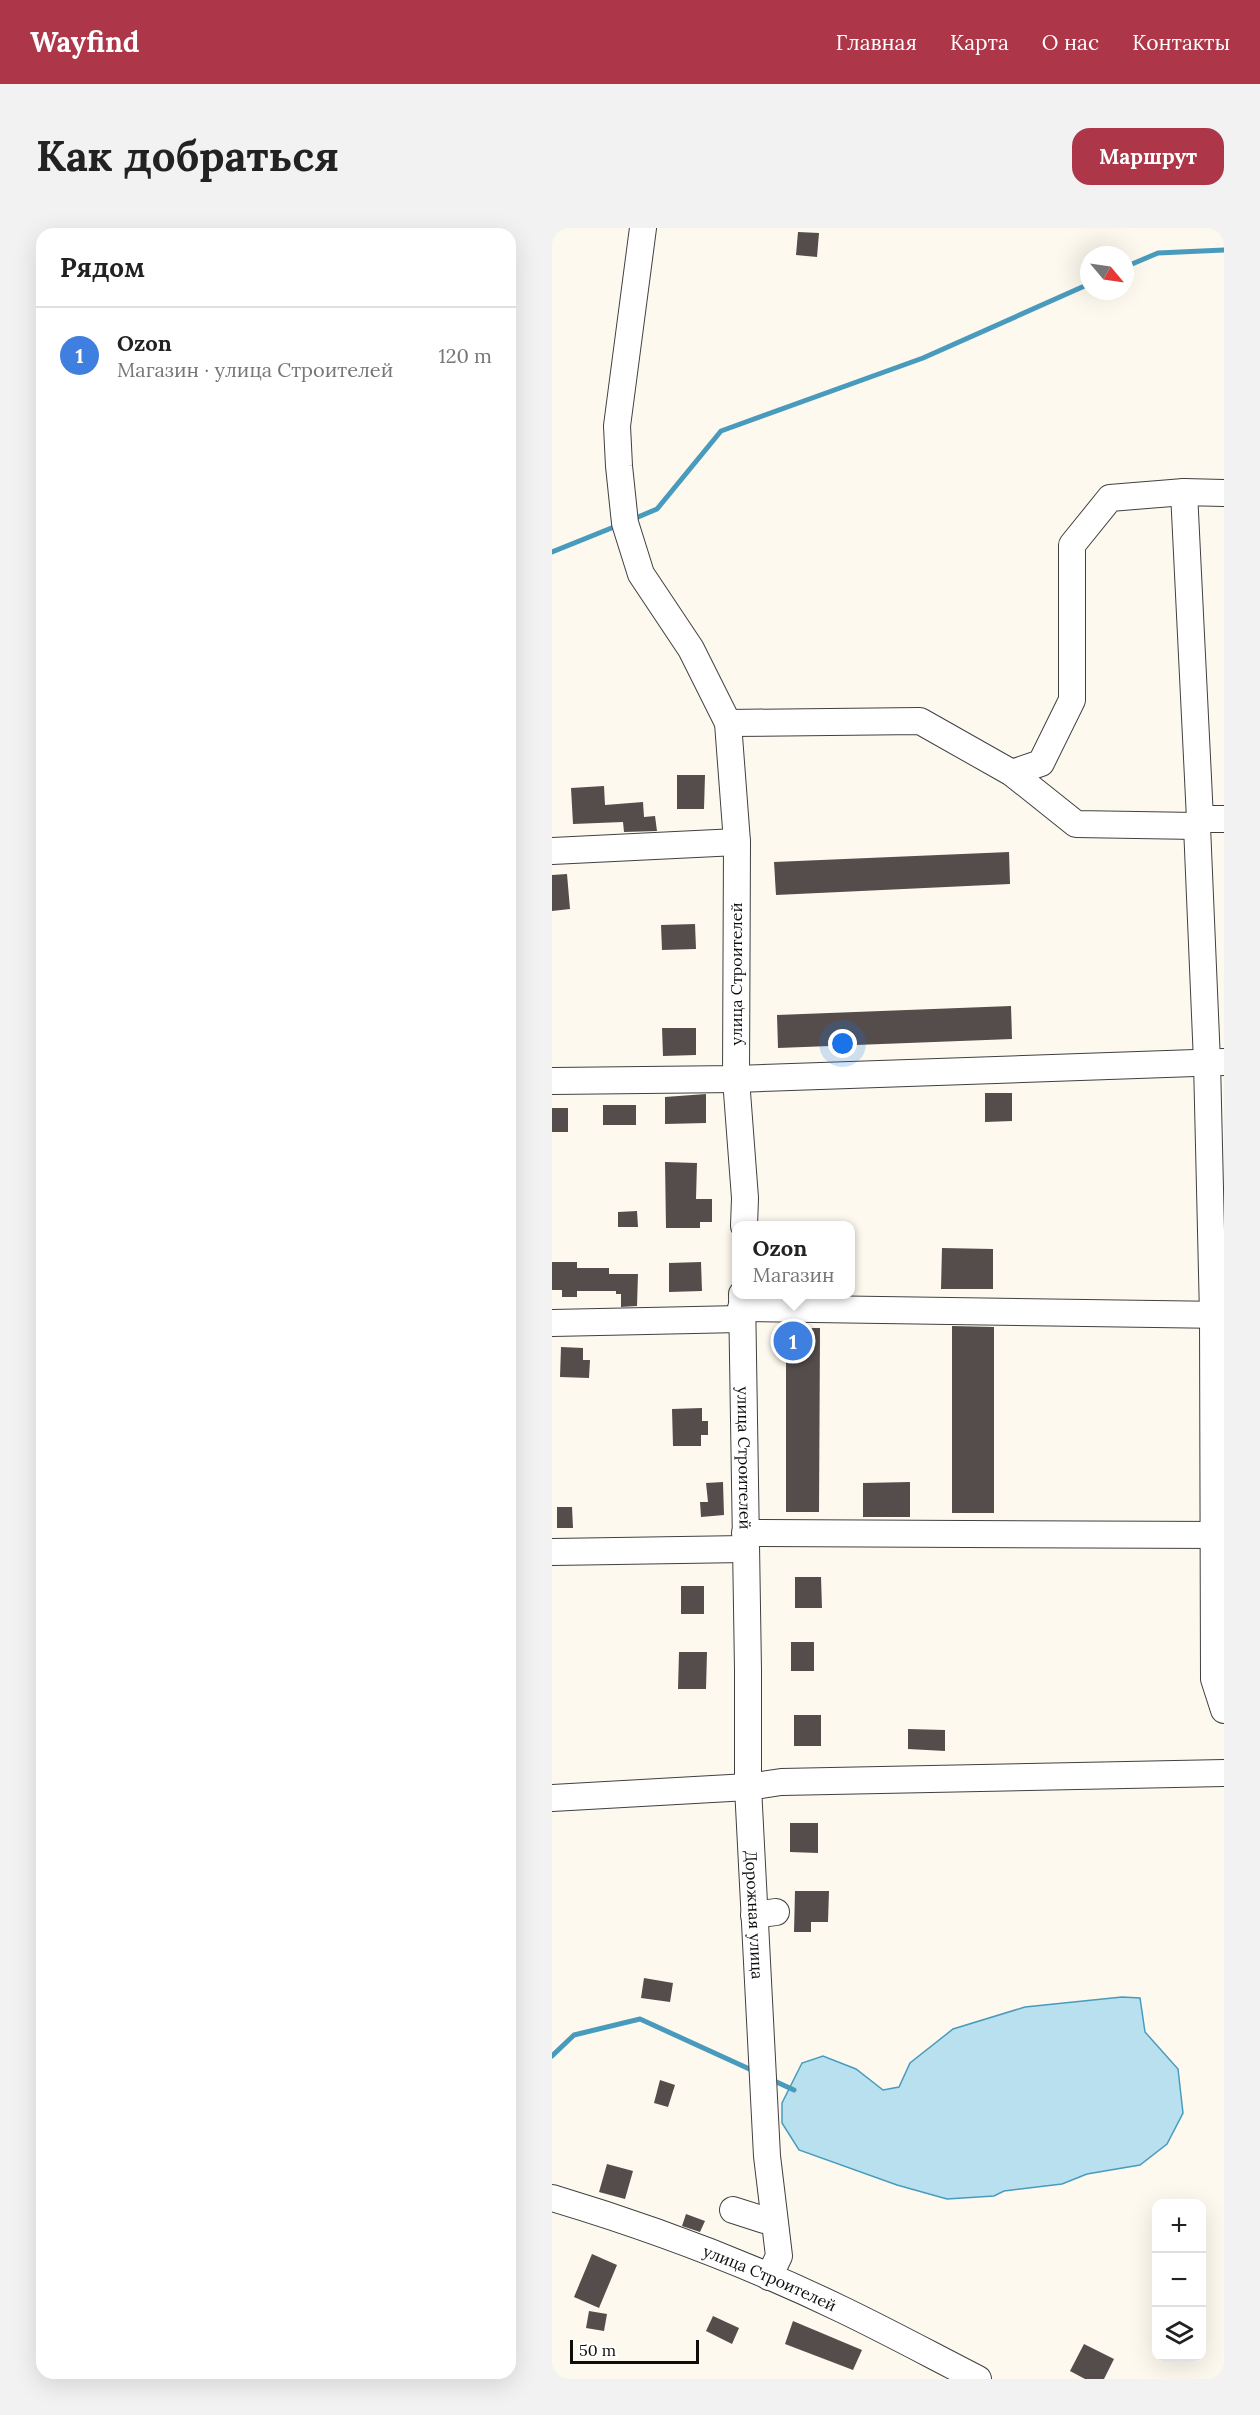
<!DOCTYPE html>
<html lang="ru">
<head>
<meta charset="utf-8">
<style>
	:root { --surface:#fff; --page:#f2f2f2; --text:#222; --muted:#767676; --line:#e0e0e0; --accent:#ad3648 }
	body { margin:0; font-family:Lora,serif; background:var(--page); color:var(--text) }
	.controls { position:absolute; right:18px; bottom:18px; display:grid; overflow:hidden; border-radius:12px; box-shadow:0 6px 24px #0002 }
	.controls button { width:54px; height:54px; display:grid; place-items:center; padding:0; border:0; border-bottom:2px solid var(--line); background:var(--surface); color:var(--text); font:30px sans-serif }
	.compass { position:absolute; left:528px; top:18px; width:54px; height:54px; border-radius:50%; background:var(--surface); box-shadow:0 6px 24px #0002; rotate:119deg }
	.scale { position:absolute; left:18px; bottom:15px; width:129px; box-sizing:border-box; padding-left:6px; border:3px solid #0d0d0d; border-top:0; font-size:16px; line-height:21px; white-space:nowrap; color:#0d0d0d; -webkit-text-stroke:4px #fff; paint-order:stroke }
	.you { position:absolute; left:291px; top:816px; width:21px; height:21px; margin:-15px; border:4px solid #fff; border-radius:50%; background:#1a73e8; box-shadow:0 0 0 9px #1a73e833 }
	.badge { display:grid; place-items:center; width:39px; height:39px; border-radius:50%; background:var(--accent); color:#fff; font-size:20px; font-weight:700 }
	.pin { position:absolute; translate:-50% -50%; border:3px solid #fff; box-shadow:0 2px 6px #0006 }
	.popup { position:absolute; left:180px; top:993px; width:123px; height:78px; box-sizing:border-box; display:grid; place-content:center; border-radius:12px; background:var(--surface); filter:drop-shadow(0 2px 4px #0005); font-size:20px; white-space:nowrap; color:var(--muted) }
	.popup b { font-size:22px; color:var(--text) }
	.popup::after { content:''; position:absolute; left:50%; top:100%; margin-left:-12px; border:12px solid transparent; border-top-color:var(--surface) }
	.list { margin:0; padding:0; list-style:none }
	h2 { display:flex; justify-content:space-between; align-items:center; height:78px; margin:0; padding:0 24px; font-size:26px }
	h2 small { font-size:20px; font-weight:400; color:var(--muted) }
	.list li { display:grid; grid-template-columns:39px 1fr auto; gap:18px; align-items:center; box-sizing:border-box; height:96px; padding:0 24px; border-top:2px solid var(--line) }
	.list b { display:block; font-size:22px; white-space:nowrap }
	.list p { margin:0; font-size:20px; white-space:nowrap; color:var(--muted) }
	.list em { font-size:20px; font-style:normal; color:var(--muted) }
	.icon { flex:none; width:33px; height:33px; fill:none; stroke:currentColor; stroke-width:2; stroke-linecap:round; stroke-linejoin:round }
	.map { position:relative; flex:none; width:672px; height:2151px; overflow:hidden; border-radius:18px }
	header { display:flex; align-items:center; gap:36px; box-sizing:border-box; height:84px; padding:0 30px; background:var(--accent); color:#fff }
	header strong { font-size:28px }
	nav { display:flex; gap:33px; margin-inline-start:auto; font-size:21px }
	.intro { display:flex; align-items:center; justify-content:space-between; box-sizing:border-box; height:144px; padding:0 36px }
	h1 { margin:0; font-size:42px }
	.button { padding:15px 27px; border-radius:18px; background:var(--accent); color:#fff; font-size:21px; font-weight:700 }
	main { display:flex; gap:36px; padding:0 36px }
	aside { flex:1; background:var(--surface); border-radius:18px; box-shadow:0 6px 24px #0002 }
	.map>svg:first-child { display:block }
	.water { fill:#b9e0ef; stroke:#499bbd; stroke-width:1.5 }
	.lines { fill:none; stroke-linecap:round; stroke-linejoin:round }
	.stream { stroke:#499bbd; stroke-width:5 }
	.building { fill:#544d4b }
	.minor-casing { stroke:#404040; stroke-width:28 }
	.minor { stroke:#fff; stroke-width:26 }
	.labels { text-anchor:middle; stroke-width:6; stroke-linejoin:round; paint-order:stroke }
	.street-label { font-size:16px; fill:#0d0d0d; stroke:#fff }
</style>
</head>
<body>
<header>
<strong>Wayfind</strong>
<nav><a>Главная</a><a>Карта</a><a>О нас</a><a>Контакты</a></nav>
</header>
<div class="intro"><h1>Как добраться</h1><a class="button">Маршрут</a></div>
<main>
<aside>
<h2>Рядом<small></small></h2>
<ul class="list">
<li><span class="badge" style="background:#3f7fe0">1</span><div><b>Ozon</b><p>Магазин · улица Строителей</p></div><em>120 m</em></li>
</ul>
</aside>
<div class="map">
<svg width="672" height="2151" viewBox="0 0 672 2151">
	<rect width="100%" height="100%" fill="#fdf9ef"/>
	<path class="water" d="M570,1769L588,1770L593,1804L626,1841L631,1885L615,1916L588,1937L535,1946L510,1956L452,1963L442,1968L395,1971L345,1957L247,1922L230,1895V1875L250,1835L271,1828L304,1841L331,1862L347,1859L358,1835L401,1801L473,1779Z"/>
	<g class="lines">
		<g class="stream">
			<path d="M573,39L606,25L672,22"/>
			<path d="M79,292L105,281L169,203L371,130L537,56"/>
			<path d="M0,324L67,297"/>
			<path d="M0,1828L22,1807L88,1791L204,1844"/>
			<path d="M218,1851L242,1862"/>
		</g>
	</g>
	<g class="building">
		<path d="M246,4L267,5L265,29L244,27Z"/>
		<path d="M125,547H153L152,581H125Z"/>
		<path d="M52,558L53,577L91,574L92,589L103,588L105,603L72,604L71,594L21,596L19,560Z"/>
		<path d="M457,624L458,656L224,667L222,634Z"/>
		<path d="M15,646L18,681L0,683V647Z"/>
		<path d="M143,696L144,721L110,722L109,697Z"/>
		<path d="M459,778L460,811L226,820L225,787Z"/>
		<path d="M110,800H144V827L111,828Z"/>
		<path d="M433,865H460V893L433,894Z"/>
		<path d="M154,866V895L113,896V869Z"/>
		<rect x="51" y="877" width="33" height="20"/>
		<rect x="0" y="880" width="16" height="24"/>
		<path d="M113,934L145,935L144,971H160V994H148V1000H114Z"/>
		<path d="M85,983L86,999H66V984Z"/>
		<path d="M390,1020L441,1021V1061H389Z"/>
		<path d="M0,1034H25V1040H57V1046H86L85,1078L69,1079V1066H64V1063H25V1069H10V1062H0Z"/>
		<path d="M149,1034L150,1063L117,1064V1035Z"/>
		<path d="M400,1098L442,1099V1285H400Z"/>
		<path d="M234,1100H268L267,1284H234Z"/>
		<path d="M9,1119L31,1120V1132H38L37,1150L8,1149Z"/>
		<path d="M150,1180V1193H156V1207H149V1218H121L120,1181Z"/>
		<path d="M171,1254L172,1287L149,1289L148,1274H156L154,1255Z"/>
		<path d="M358,1254V1289H311V1255Z"/>
		<path d="M5,1279H20L21,1300H5Z"/>
		<path d="M243,1349H269L270,1380H243Z"/>
		<rect x="129" y="1358" width="23" height="28"/>
		<rect x="239" y="1414" width="23" height="29"/>
		<path d="M127,1424H155L154,1461H126Z"/>
		<rect x="242" y="1487" width="27" height="31"/>
		<path d="M356,1501L393,1502V1523L356,1521Z"/>
		<path d="M238,1595H266V1625L238,1624Z"/>
		<path d="M243,1663H277L276,1694H259V1704H242Z"/>
		<path d="M92,1750L121,1755L118,1774L89,1770Z"/>
		<path d="M108,1852L123,1857L116,1879L102,1875Z"/>
		<path d="M55,1936L81,1943L73,1971L47,1964Z"/>
		<path d="M134,1986L153,1993L148,2004L130,1998Z"/>
		<path d="M40,2026L65,2037L47,2080L22,2069Z"/>
		<path d="M37,2083L55,2086L52,2103L34,2100Z"/>
		<path d="M161,2088L187,2100L180,2116L154,2103Z"/>
		<path d="M241,2093L310,2122L301,2142L233,2116Z"/>
		<path d="M532,2116L562,2131L552,2151H533L518,2143Z"/>
	</g>
	<g class="lines">
		<g class="minor-casing">
			<g id="minor">
				<path d="M91,0L65,198L67,238L73,295L89,346L139,421L176,495L185,614L184,851L193,970L192,998"/>
				<path d="M672,265L632,264L648,591L645,598L655,834L661,1087L662,1451L672,1482"/>
				<path d="M176,495L368,493L460,545L524,596L645,598"/>
				<path d="M460,545L489,535L520,472V317L558,270L632,264"/>
				<path d="M648,591H672"/>
				<path d="M0,623L185,614"/>
				<path d="M0,853L184,851L672,834"/>
				<path id="s1" d="M190,1066L196,1442V1559L215,1928L227,2028L217,2049"/>
				<path d="M189,1080L672,1087"/>
				<path d="M0,1095L189,1091"/>
				<path d="M193,1305L672,1307"/>
				<path d="M0,1324L193,1321"/>
				<path d="M0,1570L196,1559L229,1554L672,1545"/>
				<path d="M202,1687L224,1684"/>
				<path id="s2" d="M0,1970C97,1999 198,2037 289,2081C335,2103 381,2128 426,2151"/>
				<path d="M181,1982L212,1992L222,1990"/>
			</g>
		</g>
		<use href="#minor" class="minor"/>
	</g>
	<g class="labels">
		<g class="street-label">
			<text transform="translate(184 746) rotate(-90)" y="6">улица Строителей</text>
			<text dy="6" stroke="none"><textPath href="#s1" startOffset="164">улица Строителей</textPath></text>
			<text dy="6" stroke="none"><textPath href="#s1" startOffset="621">Дорожная улица</textPath></text>
			<text dy="6" stroke="none"><textPath href="#s2" startOffset="232">улица Строителей</textPath></text>
		</g>
	</g>
</svg>
<div class="controls">
<button>+</button>
<button>−</button>
<button><svg class="icon" aria-label="layers" viewBox="0 0 24 24"><path d="M12 4l9 5-9 5-9-5zM3 14l9 5 9-5"/></svg></button>
</div>
<svg class="compass" viewBox="-18 -18 36 36"><path d="M0-13l5 13h-10z" fill="#e53935"/><path d="M0 13l5-13h-10z" fill="#767676"/></svg>
<div class="scale">50 m</div>
<div class="you"></div>
<div class="pin badge" style="left:241px;top:1113px;background:#3f7fe0">1</div>
<div class="popup"><b>Ozon</b>Магазин</div>
</div>
</main>
</body>
</html>
